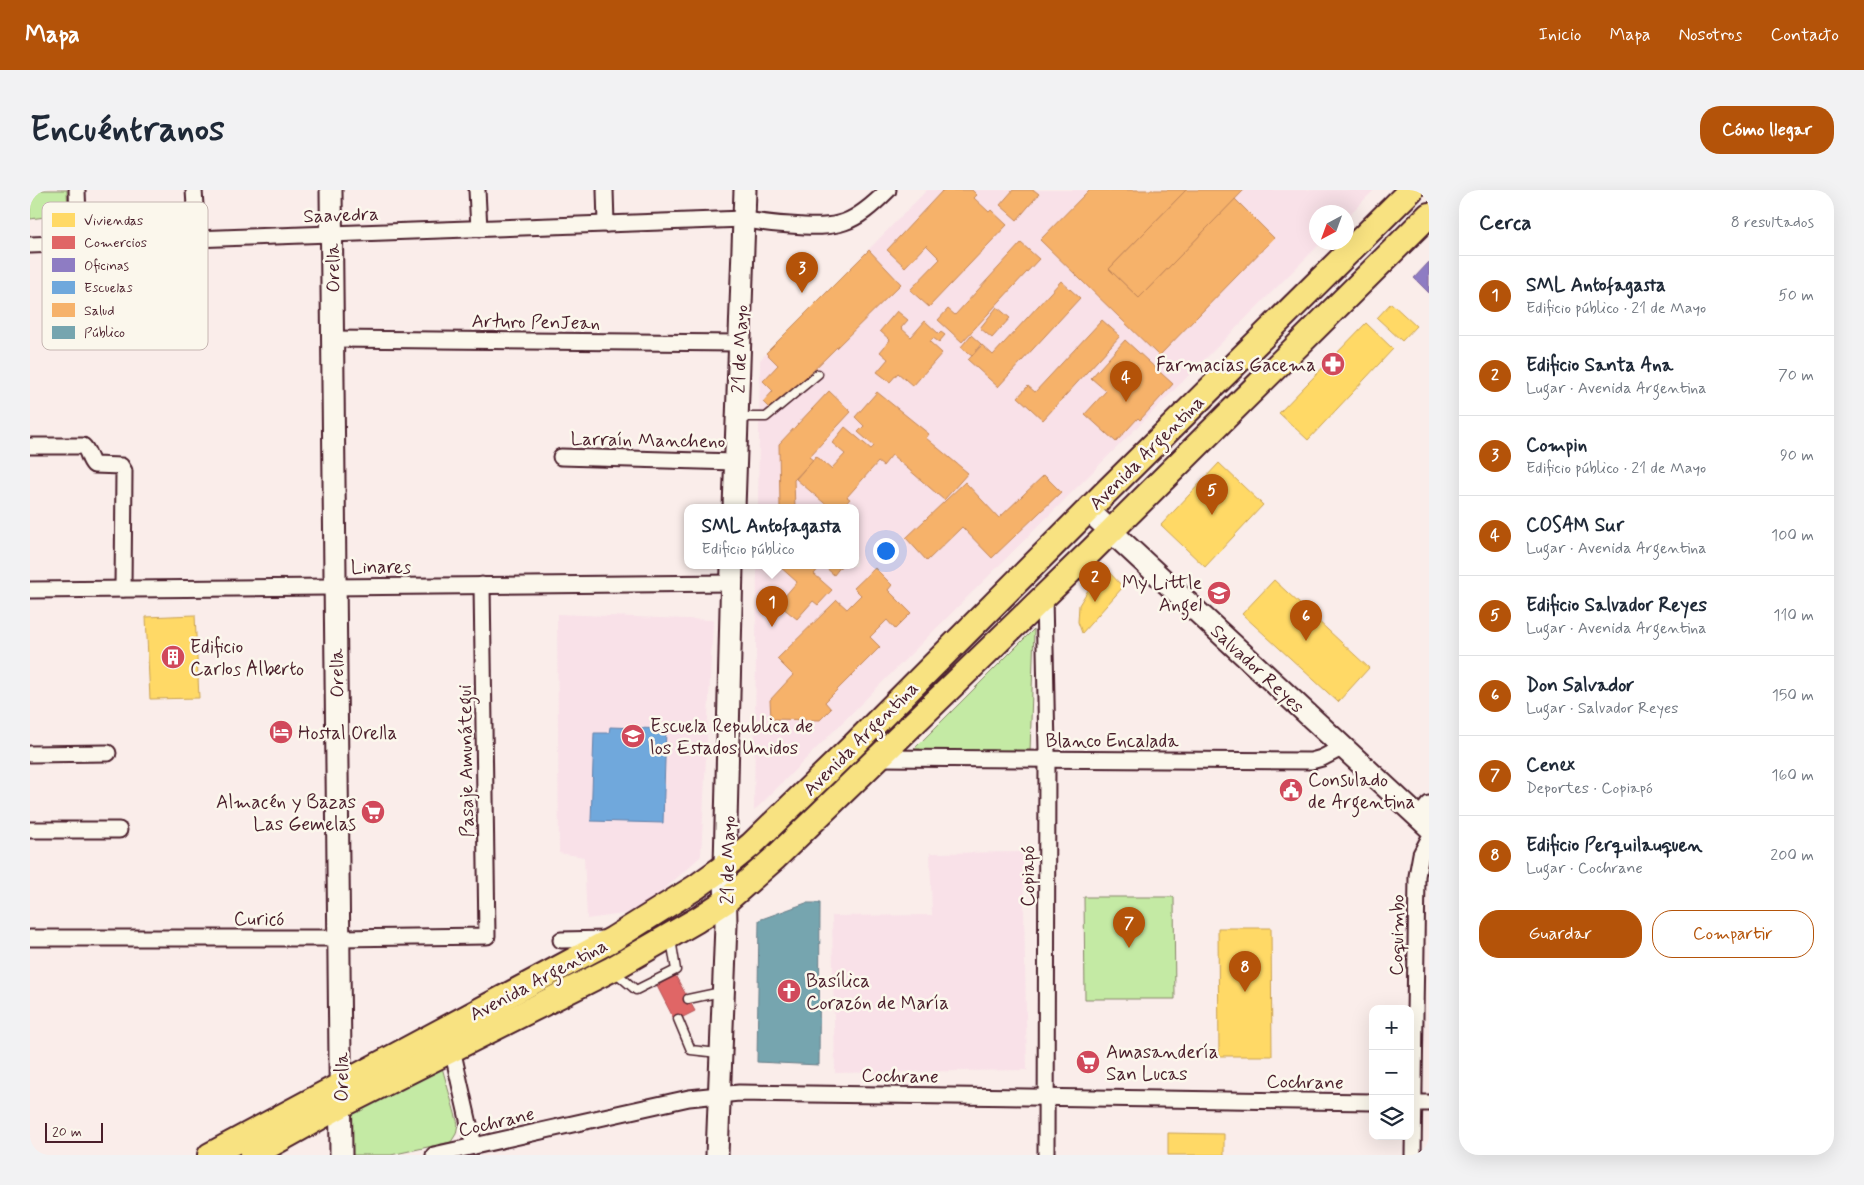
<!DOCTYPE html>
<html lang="es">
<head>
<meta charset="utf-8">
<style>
	:root { --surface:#fff; --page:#f2f2f3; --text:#1f2937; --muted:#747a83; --line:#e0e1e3; --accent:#b45309 }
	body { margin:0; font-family:Mynerve,sans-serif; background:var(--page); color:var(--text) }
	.controls { position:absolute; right:15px; bottom:15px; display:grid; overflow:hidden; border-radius:10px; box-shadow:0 5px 20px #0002 }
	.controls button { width:45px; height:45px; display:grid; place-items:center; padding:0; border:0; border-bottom:1px solid var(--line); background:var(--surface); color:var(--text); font:25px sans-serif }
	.compass { position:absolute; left:1279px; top:15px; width:45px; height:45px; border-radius:50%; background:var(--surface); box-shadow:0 5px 20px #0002; rotate:221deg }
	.scale { position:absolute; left:15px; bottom:12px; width:58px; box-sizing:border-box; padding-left:5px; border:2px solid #4a1f2b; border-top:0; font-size:14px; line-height:18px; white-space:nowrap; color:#4a1f2b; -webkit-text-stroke:4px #fbf7ec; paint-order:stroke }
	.you { position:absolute; left:855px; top:360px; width:18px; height:18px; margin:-12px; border:4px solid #fff; border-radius:50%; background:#1a73e8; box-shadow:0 0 0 8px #1a73e833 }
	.badge { display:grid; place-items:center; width:32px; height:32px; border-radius:50%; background:var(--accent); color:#fff; font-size:16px; font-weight:700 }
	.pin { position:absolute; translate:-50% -41px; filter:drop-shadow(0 1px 2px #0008) }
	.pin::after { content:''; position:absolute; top:26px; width:18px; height:15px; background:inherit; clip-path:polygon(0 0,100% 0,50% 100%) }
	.popup { position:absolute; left:654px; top:314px; width:175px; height:65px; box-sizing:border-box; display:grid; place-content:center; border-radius:10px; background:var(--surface); filter:drop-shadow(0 1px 4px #0005); font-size:16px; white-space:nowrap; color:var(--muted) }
	.popup b { font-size:19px; color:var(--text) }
	.popup::after { content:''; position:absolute; left:50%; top:100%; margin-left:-10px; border:10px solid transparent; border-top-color:var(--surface) }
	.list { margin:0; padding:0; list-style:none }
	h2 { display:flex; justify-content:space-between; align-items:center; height:65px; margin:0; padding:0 20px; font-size:21px }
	h2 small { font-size:16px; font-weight:400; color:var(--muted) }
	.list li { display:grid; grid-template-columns:32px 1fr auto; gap:15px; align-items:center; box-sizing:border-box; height:80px; padding:0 20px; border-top:1px solid var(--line) }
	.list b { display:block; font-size:19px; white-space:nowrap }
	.list p { margin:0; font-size:16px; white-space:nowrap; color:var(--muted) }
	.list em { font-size:16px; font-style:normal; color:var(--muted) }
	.actions { display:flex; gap:10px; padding:15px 20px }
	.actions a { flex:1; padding:11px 0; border:1px solid var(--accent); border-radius:20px; text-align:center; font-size:18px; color:var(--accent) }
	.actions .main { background:var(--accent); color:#fff }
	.icon { flex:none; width:28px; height:28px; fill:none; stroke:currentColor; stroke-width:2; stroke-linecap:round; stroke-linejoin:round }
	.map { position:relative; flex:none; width:1399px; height:965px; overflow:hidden; border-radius:20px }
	header { display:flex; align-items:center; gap:30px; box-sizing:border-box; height:70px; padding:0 25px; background:var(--accent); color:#fff }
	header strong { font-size:24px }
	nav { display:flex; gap:28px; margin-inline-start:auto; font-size:18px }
	.intro { display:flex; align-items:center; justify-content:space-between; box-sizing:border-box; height:120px; padding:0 30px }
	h1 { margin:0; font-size:35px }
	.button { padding:12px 22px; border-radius:20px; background:var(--accent); color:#fff; font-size:18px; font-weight:700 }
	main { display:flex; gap:30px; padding:0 30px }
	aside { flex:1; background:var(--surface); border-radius:20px; box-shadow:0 5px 20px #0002 }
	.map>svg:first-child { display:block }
	.built { fill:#f9e1e8 }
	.green { fill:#c4eaa4; stroke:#878468 }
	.homes { fill:#ffd966; stroke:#c9a154 }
	.shops { fill:#e06666; stroke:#b35154 }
	.offices { fill:#8e7cc3; stroke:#7a6095 }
	.schools { fill:#6fa8dc; stroke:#647fa7 }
	.health { fill:#f6b26b; stroke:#c28658 }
	.public { fill:#76a5af; stroke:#697d87 }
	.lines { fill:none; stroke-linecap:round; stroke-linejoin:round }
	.lane-casing { stroke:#4a1f2b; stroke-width:11 }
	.street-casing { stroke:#4a1f2b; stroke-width:19 }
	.secondary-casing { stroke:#4a1f2b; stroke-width:25 }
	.primary-casing { stroke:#4a1f2b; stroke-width:28 }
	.lane { stroke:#fbf7ec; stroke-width:8 }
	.street { stroke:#fbf7ec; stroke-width:15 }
	.secondary { stroke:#fbf7ec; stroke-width:21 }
	.primary { stroke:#f8e281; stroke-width:24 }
	.labels { text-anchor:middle; stroke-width:5; stroke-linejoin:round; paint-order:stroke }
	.street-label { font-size:19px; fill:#4a1f2b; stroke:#fbf7ec }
	.poi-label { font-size:19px; fill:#4a1f2b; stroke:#fbf7ec; text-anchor:start }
	.key { fill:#fbf7ec; stroke:#c6b6b2; stroke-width:1 }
	.key-label { font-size:14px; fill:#4a1f2b }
</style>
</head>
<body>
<header>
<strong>Mapa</strong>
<nav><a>Inicio</a><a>Mapa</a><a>Nosotros</a><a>Contacto</a></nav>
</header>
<div class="intro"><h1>Encuéntranos</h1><a class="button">Cómo llegar</a></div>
<main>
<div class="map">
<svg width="1399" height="965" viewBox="0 0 1399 965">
	<rect width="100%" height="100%" fill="#faedea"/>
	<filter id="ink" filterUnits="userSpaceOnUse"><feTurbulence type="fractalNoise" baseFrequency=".02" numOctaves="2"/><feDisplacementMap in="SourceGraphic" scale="10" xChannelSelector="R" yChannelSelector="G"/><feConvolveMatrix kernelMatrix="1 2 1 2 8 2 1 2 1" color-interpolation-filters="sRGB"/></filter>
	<g filter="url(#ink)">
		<g class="built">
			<path d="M897,0H1344L1317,27L1316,22H1286V52L1291,53L724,621L727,376H826V318H728L730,170Z"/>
			<path d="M527,424L683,430L671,666L619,713L606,720L593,724L557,729L554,667L529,663Z"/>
			<path d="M993,662L997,880L805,883L802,726L902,725L900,663Z"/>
		</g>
		<g class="green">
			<path d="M0,0H37L38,24L0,29Z"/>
			<path d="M1004,439L1000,562L886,564L890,559H884Z"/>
			<path d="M1054,707H1144L1145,809H1055Z"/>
			<path d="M411,874L428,934L426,944L421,952L361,965H320L319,923Z"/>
		</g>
		<g class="homes">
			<path d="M1361,113L1386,136L1372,151L1347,128Z"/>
			<path d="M1336,133L1363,159L1278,250L1249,223Z"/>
			<path d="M1189,273L1233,315L1175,377L1131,335Z"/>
			<path d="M1078,381L1093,397L1052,443L1048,432L1049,415L1060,397Z"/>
			<path d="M1244,390L1339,478L1308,512L1212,424Z"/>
			<path d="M165,425L169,508L120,509L116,427Z"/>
			<path d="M1188,738H1241L1242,866H1189Z"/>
			<path d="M1138,943L1194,944V965H1138Z"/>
		</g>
		<path class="shops" d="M645,785L665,821L645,831L627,796Z"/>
		<path class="offices" d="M1399,72V103L1384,88Z"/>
		<path class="schools" d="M580,537L636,539L633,633L561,631L564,543H579Z"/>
		<g class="health">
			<path d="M913,0H942L947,5L944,8L959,22L961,20L977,35L899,117L880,100L910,69L896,55L875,77L857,60Z"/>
			<path d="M983,0H1004L1009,4L987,30L970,15Z"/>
			<path d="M1059,0H1156L1079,79L1109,108L1205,9L1244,48L1129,166L1010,50Z"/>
			<path d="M1156,0H1214L1109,108L1079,79Z"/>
			<path d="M991,53L1009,69L932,152L908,130L918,119L925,125Z"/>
			<path d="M839,60L871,94L742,221L733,212L743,201L733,191L748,175L736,163Z"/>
			<path d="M1031,91L1050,108L968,197L938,170L952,155L963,165Z"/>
			<path d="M967,117L980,128L962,148L950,138Z"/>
			<path d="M867,121L878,130L871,138L881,147L895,131L909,144L911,142L915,145L909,152L903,148L900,152L912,163L883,196L868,183L860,192L847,182L858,169L850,162L860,150L850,141Z"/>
			<path d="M1072,130L1090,146L1013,230L988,207L998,196L1005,202Z"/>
			<path d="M941,145L951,154L942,166L931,157Z"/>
			<path d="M1095,150L1143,194L1110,230L1108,228L1086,252L1055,224L1076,201L1061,188Z"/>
			<path d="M799,201L821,222L779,267L783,270L764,290L765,318H750L749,254Z"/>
			<path d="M847,202L899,244L896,248L938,283L914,310L862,265L853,276L848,272L817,307L820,309L812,318H800L766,289L786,266L801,279L815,264L802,253L815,237L841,259L844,256L828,242L834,236L825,227Z"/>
			<path d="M1014,285L1031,302L962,368L932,337L897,371L876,348L935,292L969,328Z"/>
			<path d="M749,376H791L784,384L802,400L788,415L783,411L767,429L748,414L767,392Z"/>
			<path d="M794,376H811L804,385Z"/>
			<path d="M845,378L862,395L858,400L881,423L865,439L857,430L840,447L850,457L795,512L801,519L790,530L741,529L740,510L763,485L747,469L807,410L817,419L831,405L824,398Z"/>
		</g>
		<path class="public" d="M776,713H790L789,875L727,872L729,730Z"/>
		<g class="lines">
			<g class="lane-casing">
				<g id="lane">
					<path d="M709,227H736L788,184"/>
					<path d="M585,782L606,800L646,780L641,749"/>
					<path d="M658,809L691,802"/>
					<path d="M648,829L661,860L688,863"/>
				</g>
			</g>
			<g class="street-casing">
				<g id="street">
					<path d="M47,0L49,53"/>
					<path d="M164,0L167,49"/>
					<path d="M447,0L449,39"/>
					<path d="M575,0L576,34"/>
					<path d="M0,55L714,29C729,33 744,34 760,35C809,39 823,35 858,0"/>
					<path d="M303,149L709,153"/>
					<path d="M0,256H53C59,261 58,269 64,275L91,276L94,281L93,399"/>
					<path d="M531,267L705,272"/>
					<path d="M0,400L702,393"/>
					<path d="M1014,406L1017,561L1016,965"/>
					<path d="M0,564L78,563"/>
					<path d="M848,568L1281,571L1292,568L1313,557"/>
					<path d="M1388,627L1399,614"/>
					<path d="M0,640H89"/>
					<path d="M0,748H309L457,746L452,395"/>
					<path d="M531,750L577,749"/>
					<path d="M422,859L444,956"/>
					<path d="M1380,913H1399"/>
					<path d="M404,965L659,908L709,903L1343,912"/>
					<path d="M1383,965L1387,686L1391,664L1399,649"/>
				</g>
			</g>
			<g class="secondary-casing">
				<g id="secondary">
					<path d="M301,0L311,965"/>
					<path d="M704,318L715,0"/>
					<path d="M1058,320L1399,637"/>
					<path d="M687,965L696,735L695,676L702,376"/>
				</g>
			</g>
			<g class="primary-casing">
				<g id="primary">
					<path d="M180,965L583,749L666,697L695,676L721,655L820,559L1073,305L1381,0"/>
					<path d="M222,965L310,916L582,779L667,730L696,711L745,668L1062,360L1399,25"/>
				</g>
			</g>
			<use href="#lane" class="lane"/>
			<use href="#street" class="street"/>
			<use href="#secondary" class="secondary"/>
			<use href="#primary" class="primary"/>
		</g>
	</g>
	<defs>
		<g id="pharmacy-disc" transform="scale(1.25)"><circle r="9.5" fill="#d1495b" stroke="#fbf7ec"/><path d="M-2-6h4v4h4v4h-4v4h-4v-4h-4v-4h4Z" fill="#fff"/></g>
		<g id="school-disc" transform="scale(1.25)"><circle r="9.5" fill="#d1495b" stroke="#fbf7ec"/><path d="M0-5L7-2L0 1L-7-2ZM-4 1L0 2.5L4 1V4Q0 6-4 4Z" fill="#fff"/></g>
		<g id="building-disc" transform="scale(1.25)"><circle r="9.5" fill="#d1495b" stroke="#fbf7ec"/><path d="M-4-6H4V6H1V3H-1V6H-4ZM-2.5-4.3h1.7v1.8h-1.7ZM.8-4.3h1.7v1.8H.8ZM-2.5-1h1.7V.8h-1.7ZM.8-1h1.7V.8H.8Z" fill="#fff"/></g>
		<g id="hotel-disc" transform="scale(1.25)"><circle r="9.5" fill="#d1495b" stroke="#fbf7ec"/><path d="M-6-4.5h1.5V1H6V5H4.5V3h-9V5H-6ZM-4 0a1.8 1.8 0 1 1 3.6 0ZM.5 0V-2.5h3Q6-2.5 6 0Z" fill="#fff"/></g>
		<g id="civic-disc" transform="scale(1.25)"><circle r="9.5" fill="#d1495b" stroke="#fbf7ec"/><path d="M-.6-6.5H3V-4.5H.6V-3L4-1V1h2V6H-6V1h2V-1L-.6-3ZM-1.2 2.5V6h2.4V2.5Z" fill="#fff"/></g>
		<g id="supermarket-disc" transform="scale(1.25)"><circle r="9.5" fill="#d1495b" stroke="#fbf7ec"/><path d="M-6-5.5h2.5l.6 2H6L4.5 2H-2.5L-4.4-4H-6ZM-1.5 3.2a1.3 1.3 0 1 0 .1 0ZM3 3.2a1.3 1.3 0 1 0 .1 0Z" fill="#fff"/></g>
		<g id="church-disc" transform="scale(1.25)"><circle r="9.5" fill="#d1495b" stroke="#fbf7ec"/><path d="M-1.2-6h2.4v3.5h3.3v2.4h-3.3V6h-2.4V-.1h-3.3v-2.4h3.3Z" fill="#fff"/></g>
	</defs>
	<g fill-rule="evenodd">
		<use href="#pharmacy-disc" x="1303" y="174"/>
		<use href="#school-disc" x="1189" y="403"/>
		<use href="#building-disc" x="143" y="467"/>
		<use href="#hotel-disc" x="251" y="542"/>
		<use href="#school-disc" x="603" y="546"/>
		<use href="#civic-disc" x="1261" y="600"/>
		<use href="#supermarket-disc" x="343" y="622"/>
		<use href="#church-disc" x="759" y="801"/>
		<use href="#supermarket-disc" x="1058" y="872"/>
	</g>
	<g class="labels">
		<g class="street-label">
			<text transform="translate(311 24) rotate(-2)" y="7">Saavedra</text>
			<text transform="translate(302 78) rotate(-91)" y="7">Orella</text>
			<text transform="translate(506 131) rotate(1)" y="7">Arturo PenJean</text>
			<text transform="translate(709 159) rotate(-88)" y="7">21 de Mayo</text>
			<text transform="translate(618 249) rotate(1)" y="7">Larraín Mancheno</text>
			<text transform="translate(1116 262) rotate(-45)" y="7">Avenida Argentina</text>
			<text x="351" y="383">Linares</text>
			<text transform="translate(1228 478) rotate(43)" y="7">Salvador Reyes</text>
			<text transform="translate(306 483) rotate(-91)" y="7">Orella</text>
			<text transform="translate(830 548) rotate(-45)" y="7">Avenida Argentina</text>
			<text x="1082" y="557">Blanco Encalada</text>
			<text transform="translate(435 571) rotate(-91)" y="7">Pasaje Amunátegui</text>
			<text transform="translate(697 670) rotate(-89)" y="7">21 de Mayo</text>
			<text transform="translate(997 686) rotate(-90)" y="7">Copiapó</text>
			<text x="229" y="735">Curicó</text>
			<text transform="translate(1366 745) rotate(-89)" y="7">Coquimbo</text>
			<text transform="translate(508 789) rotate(-28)" y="7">Avenida Argentina</text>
			<text transform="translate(870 885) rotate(1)" y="7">Cochrane</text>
			<text transform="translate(311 887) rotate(-90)" y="7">Orella</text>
			<text transform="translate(1275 891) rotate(1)" y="7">Cochrane</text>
			<text transform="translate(466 931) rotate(-13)" y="7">Cochrane</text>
		</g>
		<g class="poi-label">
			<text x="1286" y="181" text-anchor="end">Farmacias Gacema</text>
			<text x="1172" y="399" text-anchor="end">My Little<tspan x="1172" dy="22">Angel</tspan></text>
			<text x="160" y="463">Edificio<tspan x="160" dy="22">Carlos Alberto</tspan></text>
			<text x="620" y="542">Escuela Republica de<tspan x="620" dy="22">los Estados Unidos</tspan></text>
			<text x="268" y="549">Hostal Orella</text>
			<text x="1278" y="596">Consulado<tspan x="1278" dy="22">de Argentina</tspan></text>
			<text x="326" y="618" text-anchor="end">Almacén y Bazas<tspan x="326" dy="22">Las Gemelas</tspan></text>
			<text x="776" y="797">Basílica<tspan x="776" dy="22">Corazón de María</tspan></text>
			<text x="1076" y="868">Amasandería<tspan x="1076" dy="22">San Lucas</tspan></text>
		</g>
	</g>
	<rect x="12" y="12" width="166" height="148" rx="8" class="key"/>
	<rect x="22" y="23" width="23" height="14" fill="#ffd966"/>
	<rect x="22" y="46" width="23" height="13" fill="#e06666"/>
	<rect x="22" y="68" width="23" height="14" fill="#8e7cc3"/>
	<rect x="22" y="91" width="23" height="13" fill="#6fa8dc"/>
	<rect x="22" y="113" width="23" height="14" fill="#f6b26b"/>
	<rect x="22" y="136" width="23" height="13" fill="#76a5af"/>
	<g class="key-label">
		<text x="54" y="35">Viviendas</text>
		<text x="54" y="57">Comercios</text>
		<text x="54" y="80">Oficinas</text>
		<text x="54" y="102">Escuelas</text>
		<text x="54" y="125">Salud</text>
		<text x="54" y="147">Público</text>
	</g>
</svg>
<div class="controls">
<button>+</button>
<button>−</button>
<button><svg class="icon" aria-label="layers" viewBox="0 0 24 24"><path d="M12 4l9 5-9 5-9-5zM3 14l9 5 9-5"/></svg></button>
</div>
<svg class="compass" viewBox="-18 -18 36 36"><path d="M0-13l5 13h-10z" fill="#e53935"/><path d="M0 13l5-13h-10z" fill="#747a83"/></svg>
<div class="scale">20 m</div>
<div class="you"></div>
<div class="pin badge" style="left:742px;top:437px">1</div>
<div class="popup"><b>SML Antofagasta</b>Edificio público</div>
<div class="pin badge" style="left:1065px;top:412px">2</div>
<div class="pin badge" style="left:772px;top:103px">3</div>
<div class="pin badge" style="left:1096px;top:212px">4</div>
<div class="pin badge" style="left:1182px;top:325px">5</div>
<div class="pin badge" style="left:1276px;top:451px">6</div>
<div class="pin badge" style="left:1099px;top:758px">7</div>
<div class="pin badge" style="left:1215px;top:802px">8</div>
</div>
<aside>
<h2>Cerca<small>8 resultados</small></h2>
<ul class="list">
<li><span class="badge">1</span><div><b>SML Antofagasta</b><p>Edificio público · 21 de Mayo</p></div><em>50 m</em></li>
<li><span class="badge">2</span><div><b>Edificio Santa Ana</b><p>Lugar · Avenida Argentina</p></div><em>70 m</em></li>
<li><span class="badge">3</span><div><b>Compin</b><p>Edificio público · 21 de Mayo</p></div><em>90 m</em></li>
<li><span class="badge">4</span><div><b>COSAM Sur</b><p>Lugar · Avenida Argentina</p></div><em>100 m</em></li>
<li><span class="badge">5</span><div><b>Edificio Salvador Reyes</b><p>Lugar · Avenida Argentina</p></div><em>110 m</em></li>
<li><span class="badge">6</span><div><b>Don Salvador</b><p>Lugar · Salvador Reyes</p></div><em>150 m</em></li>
<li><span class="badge">7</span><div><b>Cenex</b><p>Deportes · Copiapó</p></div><em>160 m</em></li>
<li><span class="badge">8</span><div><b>Edificio Perquilauquen</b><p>Lugar · Cochrane</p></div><em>200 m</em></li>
</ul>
<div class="actions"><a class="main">Guardar</a><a>Compartir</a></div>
</aside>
</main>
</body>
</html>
